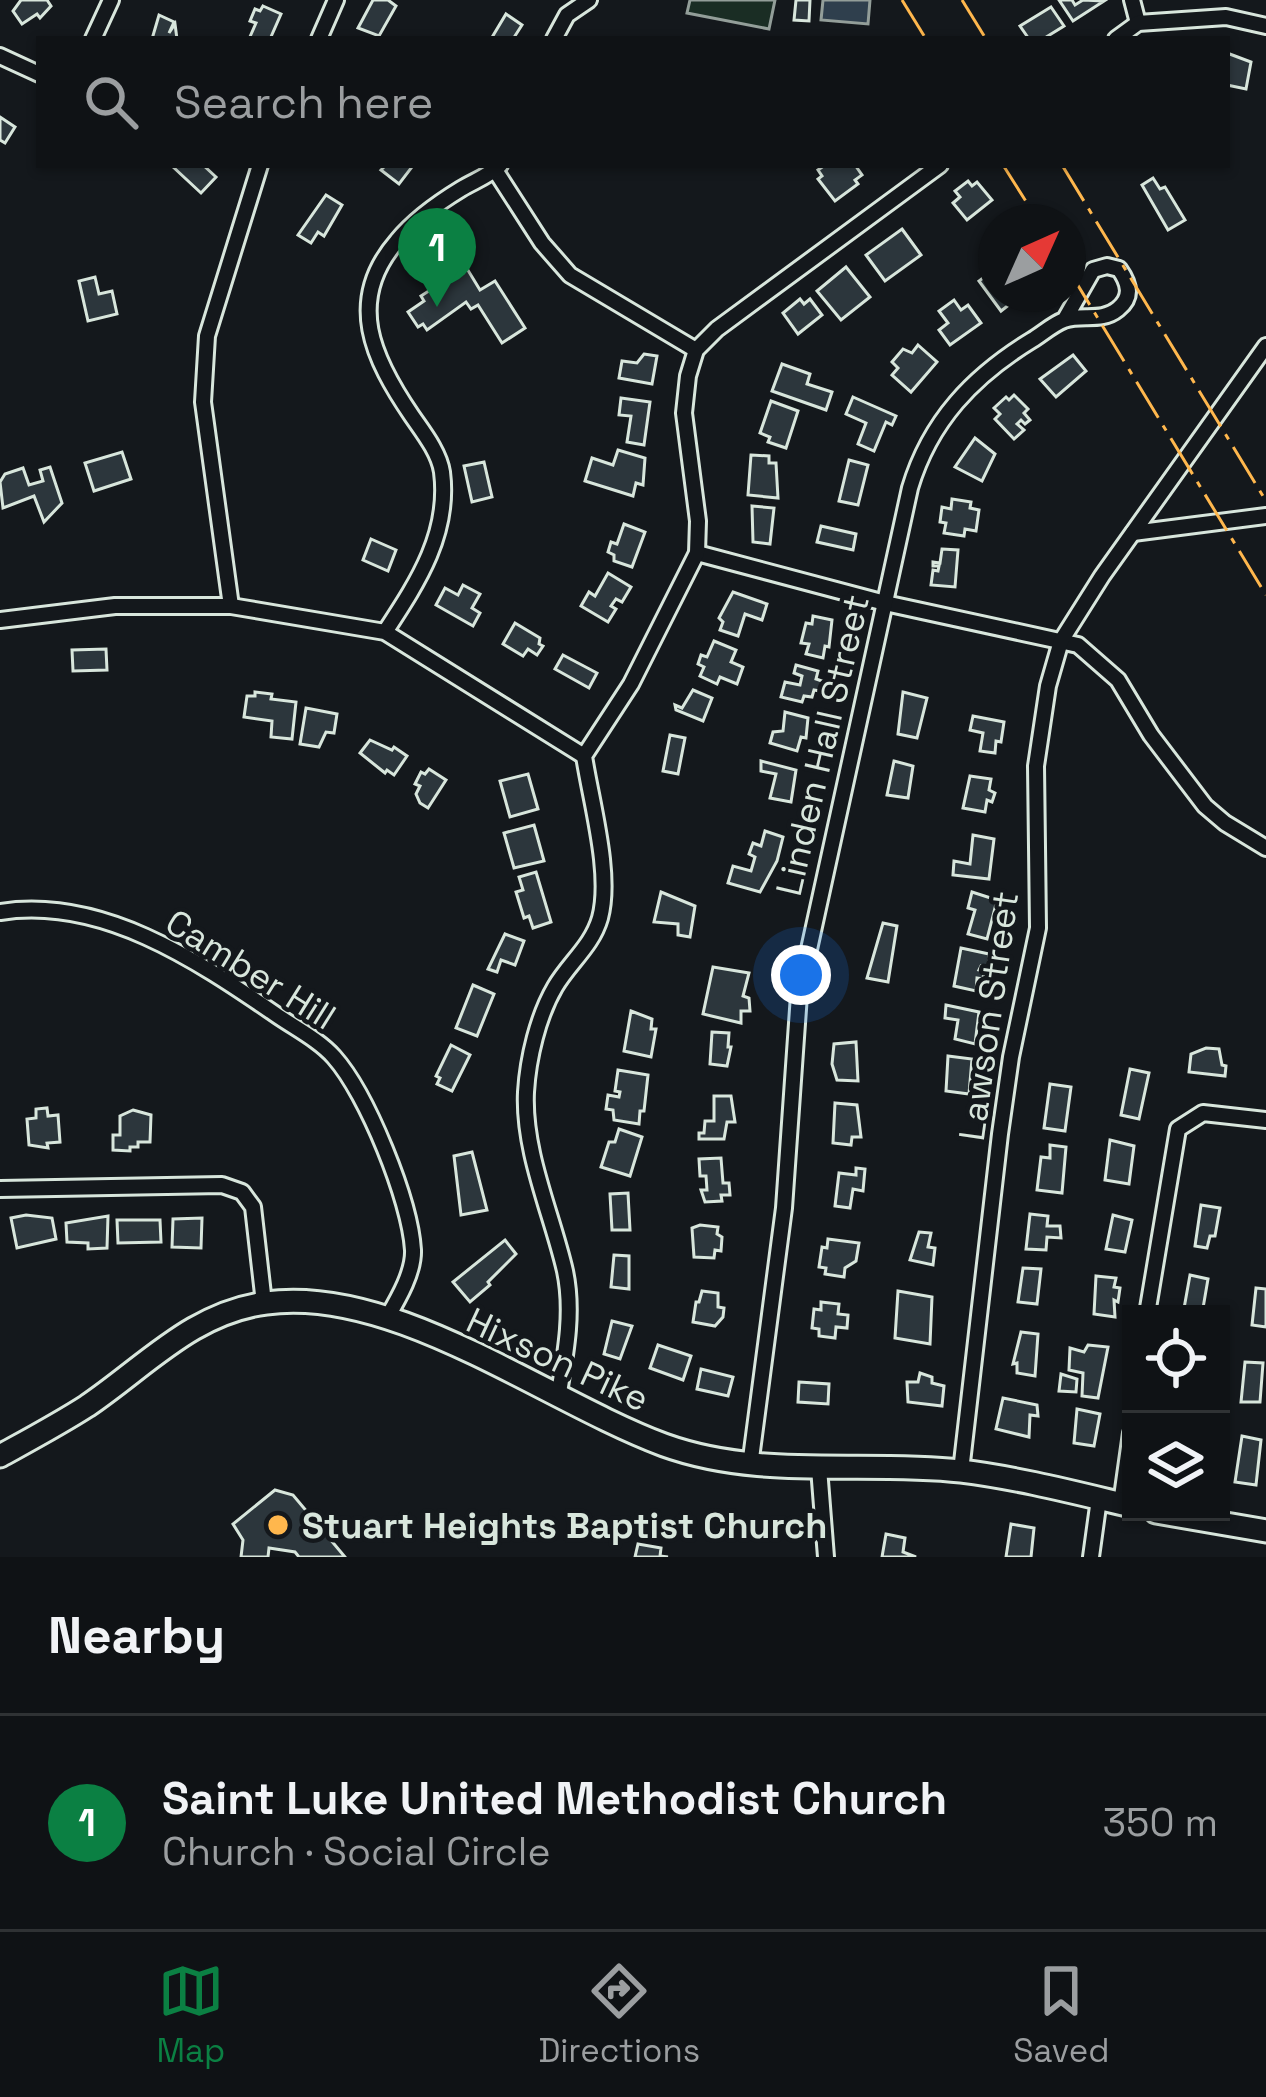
<!DOCTYPE html>
<html lang="en">
<head>
<meta charset="utf-8">
<style>
	:root { --surface:#0f1215; --page:#1d2022; --text:#f1f3f6; --muted:#9b9ea0; --line:#2f3234; --accent:#0b8043 }
	body { margin:0; font-family:"Space Grotesk",sans-serif; background:var(--page); color:var(--text) }
	.controls { position:absolute; right:36px; bottom:36px; display:grid; overflow:hidden; border-radius:0px; box-shadow:0 3px 9px #0004 }
	.controls button { width:108px; height:108px; display:grid; place-items:center; padding:0; border:0; border-bottom:3px solid var(--line); background:var(--surface); color:var(--text); font:60px sans-serif }
	.compass { position:absolute; left:978px; top:204px; width:108px; height:108px; border-radius:50%; background:var(--surface); box-shadow:0 3px 9px #0004; rotate:45deg }
	.you { position:absolute; left:801px; top:975px; width:42px; height:42px; margin:-30px; border:9px solid #fff; border-radius:50%; background:#1a73e8; box-shadow:0 0 0 18px #1a73e833 }
	.badge { display:grid; place-items:center; width:78px; height:78px; border-radius:50%; background:var(--accent); color:#fff; font-size:39px; font-weight:700 }
	.pin { position:absolute; translate:-50% -99px; filter:drop-shadow(0 3px 6px #0008) }
	.pin::after { content:''; position:absolute; top:63px; width:42px; height:36px; background:inherit; clip-path:polygon(0 0,100% 0,50% 100%) }
	.list { margin:0; padding:0; list-style:none }
	h2 { display:flex; justify-content:space-between; align-items:center; height:156px; margin:0; padding:0 48px; font-size:51px }
	h2 small { font-size:39px; font-weight:400; color:var(--muted) }
	.list li { display:grid; grid-template-columns:78px 1fr auto; gap:36px; align-items:center; box-sizing:border-box; height:216px; padding:0 48px; border-top:3px solid var(--line) }
	.list b { display:block; font-size:45px; white-space:nowrap }
	.list p { margin:0; font-size:39px; white-space:nowrap; color:var(--muted) }
	.list em { font-size:39px; font-style:normal; color:var(--muted) }
	.icon { flex:none; width:66px; height:66px; fill:none; stroke:currentColor; stroke-width:2; stroke-linecap:round; stroke-linejoin:round }
	.map { position:relative; flex:none; width:1266px; height:1557px; overflow:hidden }
	.search { position:absolute; background:var(--surface); box-shadow:0 3px 9px #0004; left:36px; right:36px; top:36px; height:132px; display:flex; align-items:center; gap:30px; box-sizing:border-box; padding:0 42px; border-radius:0px; color:var(--muted); font-size:45px }
	.sheet { height:372px; background:var(--surface) }
	nav { display:flex; justify-content:space-around; align-items:center; box-sizing:border-box; height:168px; border-top:3px solid var(--line); background:var(--surface); font-size:33px; color:var(--muted) }
	nav a { display:grid; justify-items:center; gap:6px }
	nav .on { color:var(--accent) }
	.map>svg:first-child { display:block }
	.green { fill:#1a2d24; stroke:#939e99; stroke-width:3 }
	.water { fill:#2f3f4d; stroke:#939e99; stroke-width:3 }
	.building { fill:#2c363c; stroke:#d8e6dc; stroke-width:3 }
	.lines { fill:none; stroke-linecap:round; stroke-linejoin:round }
	.street-casing { stroke:#d8e6dc; stroke-width:20 }
	.primary-casing { stroke:#d8e6dc; stroke-width:27 }
	.street { stroke:#14181c; stroke-width:14 }
	.primary { stroke:#14181c; stroke-width:21 }
	.power { stroke:#ffb74d; stroke-width:3; stroke-dasharray:42 9 6 9; stroke-linecap:butt }
	.poi-dot { fill:#ffb74d; stroke:#14181c; stroke-width:4.5 }
	.labels { text-anchor:middle; stroke-width:9; stroke-linejoin:round; paint-order:stroke }
	.street-label { font-size:36px; fill:#d8e6dc; stroke:#14181c }
	.poi-label { font-size:36px; font-weight:bold; fill:#d8e6dc; stroke:#14181c; text-anchor:start }
</style>
</head>
<body>
<div class="map">
<svg width="1266" height="1557" viewBox="0 0 1266 1557">
	<rect width="100%" height="100%" fill="#14181c"/>
	<path class="green" d="M690,0H775L769,29L687,13Z"/>
	<path class="water" d="M823,0H870L868,24L821,20Z"/>
	<g class="building">
		<path d="M21,0H47L51,6L40,18L37,14L22,24L13,11Z"/>
		<path d="M373,0H388L396,6L379,36L358,28Z"/>
		<path d="M796,0H810L809,21L794,20Z"/>
		<path d="M1059,0H1072L1075,5L1083,0L1104,1L1073,21Z"/>
		<path d="M263,6L281,14L270,39H249L256,23L250,21L255,9L260,11Z"/>
		<path d="M1051,7L1064,26L1043,39H1029L1020,26Z"/>
		<path d="M506,14L522,25L513,39H491Z"/>
		<path d="M159,15L174,22L169,33L175,24L177,39H152Z"/>
		<path d="M1227,53L1251,62L1246,89L1227,85Z"/>
		<path d="M0,117L15,127L5,143L0,140Z"/>
		<path d="M171,165H203L216,177L201,193Z"/>
		<path d="M386,165H410L412,167L399,184L381,170Z"/>
		<path d="M825,165H855L862,175L855,180L858,184L835,201L818,179L822,176L818,170Z"/>
		<path d="M1153,178L1160,189L1165,187L1185,220L1168,230L1142,185Z"/>
		<path d="M968,181L972,186L977,182L992,200L967,220L953,203L960,197L955,191Z"/>
		<path d="M326,195L342,205L324,236L318,232L311,243L298,235Z"/>
		<path d="M902,229L921,255L885,281L866,255Z"/>
		<path d="M466,267L480,290L495,281L525,328L502,343L478,305L471,309L466,302L427,330L423,324L418,327L408,312L424,301L421,296Z"/>
		<path d="M846,267L870,297L841,320L817,291Z"/>
		<path d="M988,274L996,283V294H1023L1001,311L979,281Z"/>
		<path d="M95,277L99,294L112,291L117,314L88,321L79,281Z"/>
		<path d="M800,299L804,304L810,299L822,315L798,334L783,313Z"/>
		<path d="M954,300L961,310L968,305L981,323L950,345L939,330L948,323L939,311Z"/>
		<path d="M918,345L937,362L911,392L892,375L898,368L892,362L903,349L912,353Z"/>
		<path d="M644,354L657,356L652,384L619,378L622,361L637,363Z"/>
		<path d="M1073,355L1086,371L1056,397L1040,379Z"/>
		<path d="M782,364L810,374L807,384L832,392L826,410L772,391Z"/>
		<path d="M1014,395L1028,409L1024,413L1030,420L1025,424L1021,420L1017,424L1024,430L1014,439L995,419L1000,414L994,408L1006,397L1009,400Z"/>
		<path d="M853,397L896,416L892,425L886,422L874,451L858,444L866,423L846,414Z"/>
		<path d="M621,398L650,402L644,445L627,442L631,416L619,415Z"/>
		<path d="M771,401L798,411L786,448L768,442L770,437L760,433Z"/>
		<path d="M975,438L995,454L982,481L955,467Z"/>
		<path d="M618,450L645,458L643,485L636,483L633,496L585,481L592,458L613,465Z"/>
		<path d="M122,452L131,479L94,491L85,463Z"/>
		<path d="M751,455L769,456V463H776L778,498L748,495Z"/>
		<path d="M849,460L868,465L858,505L839,501Z"/>
		<path d="M484,462L492,497L472,502L464,466Z"/>
		<path d="M50,467L62,503L44,522L34,496L3,508L0,482L5,474L23,468L29,485L43,481L40,470Z"/>
		<path d="M952,499L971,502L970,508L979,510L976,531L965,529L964,536L944,533L946,523L940,522L942,507L951,509Z"/>
		<path d="M752,506L774,508L770,544L753,542Z"/>
		<path d="M624,524L645,532L632,567L614,561V555L608,552L611,542L617,544Z"/>
		<path d="M821,526L856,534L853,550L817,542Z"/>
		<path d="M371,539L396,550L388,571L363,560Z"/>
		<path d="M942,549L958,550L955,587L931,585L933,570L938,571L939,566H933V562L940,563Z"/>
		<path d="M608,573L631,587L622,602L616,599L611,606L616,609L608,622L581,606L589,592L595,596Z"/>
		<path d="M463,585L480,594L472,608L480,613L473,626L436,605L445,588L458,595Z"/>
		<path d="M733,592L767,604L762,620L745,614L738,636L720,630L723,622L719,618Z"/>
		<path d="M813,616L832,620L829,647L825,646L823,658L806,654L809,644L801,643L806,623L812,624Z"/>
		<path d="M515,623L540,638L539,644L543,646L537,655L528,649L523,656L503,644Z"/>
		<path d="M714,641L736,650L731,662L743,667L737,684L720,677L717,684L700,676L704,667L698,664L701,655L707,657Z"/>
		<path d="M106,649L107,670L73,671L72,650Z"/>
		<path d="M563,655L597,673L589,688L555,669Z"/>
		<path d="M796,665L818,671L816,679L822,681L820,691L814,690L812,697L804,696L802,702L781,697L785,682L800,685L802,676L794,673Z"/>
		<path d="M693,690L712,698L703,721L676,710L675,705L682,708Z"/>
		<path d="M255,692L272,694L271,699L296,702L292,739L271,737L272,721L244,717L247,696H255Z"/>
		<path d="M903,692L927,698L917,738L898,734Z"/>
		<path d="M306,708L337,714L334,733L326,732L319,747L300,744Z"/>
		<path d="M785,712L808,718L806,738L801,737L797,751L770,743L773,732L783,731Z"/>
		<path d="M973,716L1004,722L1001,742L996,741L995,753L980,751L983,733L970,730Z"/>
		<path d="M670,735L685,738L678,774L663,771Z"/>
		<path d="M370,740L392,750L394,747L407,756L394,775L387,770L385,773L360,753Z"/>
		<path d="M761,761L796,770L791,802L770,798L776,774L761,771Z"/>
		<path d="M894,761L913,766L908,798L887,795Z"/>
		<path d="M429,769L446,780L428,808L420,803L416,794L420,786L415,784L421,772L425,774Z"/>
		<path d="M528,774L538,809L510,817L500,781Z"/>
		<path d="M970,776L991,779L989,790L995,793L992,802L987,800L985,812L963,808Z"/>
		<path d="M534,825L544,861L514,868L504,833Z"/>
		<path d="M765,831L783,837L777,861L760,892L728,883L733,866L751,871L755,857L749,854L753,843L761,846Z"/>
		<path d="M973,835L994,839L989,879L953,875L954,861L970,864Z"/>
		<path d="M536,872L551,922L533,928L529,916L524,918L516,892L523,890L519,877Z"/>
		<path d="M661,892L695,906L690,937L678,935V924L654,922Z"/>
		<path d="M972,892L997,900L987,939L968,934L975,910L968,908Z"/>
		<path d="M883,923L897,926L888,982L867,978Z"/>
		<path d="M505,934L524,941L515,965L501,960L497,972L488,969Z"/>
		<path d="M961,948L989,954L988,967L981,966L979,970L984,971L983,979L977,978L976,991L954,986Z"/>
		<path d="M713,967L749,973L743,996L749,998L750,1011H741V1023L703,1014Z"/>
		<path d="M473,985L494,994L477,1036L456,1028Z"/>
		<path d="M946,1005L979,1012L975,1044L955,1039L958,1020L945,1018Z"/>
		<path d="M631,1011L652,1019L651,1029H656L651,1057L624,1051Z"/>
		<path d="M712,1032L729,1033L728,1047H731L727,1066L710,1064Z"/>
		<path d="M856,1042L858,1081L837,1080L832,1064L834,1044Z"/>
		<path d="M451,1045L470,1055L452,1091L437,1084L440,1078L436,1076Z"/>
		<path d="M1206,1048L1219,1049L1222,1065L1226,1066L1225,1076L1189,1072L1191,1054Z"/>
		<path d="M948,1056L972,1059L969,1094L946,1091Z"/>
		<path d="M1130,1069L1149,1073L1139,1119L1121,1115Z"/>
		<path d="M618,1070L648,1075L644,1111H640L639,1124L614,1120L613,1110L606,1109L608,1095L619,1097L620,1092L615,1091Z"/>
		<path d="M1050,1084L1071,1087L1065,1131L1044,1128Z"/>
		<path d="M714,1096H731L735,1122H727L724,1139H699V1133H704L705,1121H714Z"/>
		<path d="M835,1103L857,1105L861,1137H852L851,1145L833,1143Z"/>
		<path d="M47,1108L48,1116L58,1115L60,1142L47,1143L48,1148L29,1145L27,1119L36,1118V1109Z"/>
		<path d="M133,1110L151,1115L150,1142H138V1147H130V1151L113,1150V1135H120V1116Z"/>
		<path d="M619,1129L642,1137L630,1176L601,1167L609,1142H615Z"/>
		<path d="M1110,1140L1134,1146L1129,1184L1105,1180Z"/>
		<path d="M1050,1145L1066,1147L1062,1193L1037,1190L1041,1157L1050,1158Z"/>
		<path d="M472,1152L487,1210L461,1215L454,1156Z"/>
		<path d="M721,1158L723,1183H729L730,1195H721L722,1201L705,1202L701,1190H707L706,1176H700L699,1159Z"/>
		<path d="M856,1168L865,1169L863,1191L853,1189L850,1208L835,1206L839,1173L856,1175Z"/>
		<path d="M628,1193L630,1230H612L610,1194Z"/>
		<path d="M1201,1205L1220,1208L1215,1236H1210L1207,1248L1195,1246Z"/>
		<path d="M1030,1214L1048,1216L1047,1226H1060L1061,1238L1047,1237L1046,1250L1026,1249Z"/>
		<path d="M26,1215L52,1218L56,1239L17,1248L11,1218Z"/>
		<path d="M1113,1215L1132,1220L1125,1252L1106,1249Z"/>
		<path d="M108,1216L107,1248L88,1249V1243L67,1242L66,1223Z"/>
		<path d="M202,1218L201,1248L172,1247L173,1219Z"/>
		<path d="M117,1220H160L161,1242L118,1243Z"/>
		<path d="M700,1225L718,1227L717,1234L722,1237L721,1251L715,1250L714,1258L694,1257L692,1228Z"/>
		<path d="M919,1232L931,1233L928,1247L935,1248L933,1265L910,1260Z"/>
		<path d="M828,1239L859,1243L856,1261L845,1268L844,1277L825,1274L826,1268L819,1267L822,1247L827,1248Z"/>
		<path d="M505,1240L516,1254L488,1282L490,1285L470,1302L453,1282Z"/>
		<path d="M614,1255L629,1256V1289L611,1287Z"/>
		<path d="M1023,1268L1041,1269L1037,1304L1018,1302Z"/>
		<path d="M1190,1275L1208,1279L1202,1314H1183Z"/>
		<path d="M1096,1276L1116,1278L1114,1287L1120,1288L1118,1302L1114,1300L1115,1317L1094,1314Z"/>
		<path d="M1256,1288L1266,1289V1327L1252,1325Z"/>
		<path d="M702,1291L718,1293V1307L724,1308L723,1317L715,1326L693,1322L696,1302H699Z"/>
		<path d="M898,1291L932,1297L930,1344L895,1338Z"/>
		<path d="M821,1302L839,1304L838,1314L848,1315L847,1328L836,1327L835,1338L819,1336V1329L812,1328L814,1309L821,1310Z"/>
		<path d="M612,1321L632,1326L620,1359L604,1354Z"/>
		<path d="M1021,1332L1038,1334L1035,1376L1017,1373V1363L1013,1364Z"/>
		<path d="M658,1345L691,1356L683,1380L650,1368Z"/>
		<path d="M1088,1345L1108,1347L1098,1398L1082,1396L1083,1373L1069,1370L1070,1348L1084,1352Z"/>
		<path d="M1245,1362L1263,1363L1260,1402H1241Z"/>
		<path d="M701,1369L733,1377L728,1396L697,1389Z"/>
		<path d="M920,1373L932,1377V1383L944,1386L942,1406L908,1402L907,1382H918Z"/>
		<path d="M1061,1374L1077,1379L1076,1392L1059,1391Z"/>
		<path d="M799,1382L829,1384L828,1404L798,1402Z"/>
		<path d="M1003,1398L1037,1405L1038,1416L1030,1415L1029,1437L996,1429Z"/>
		<path d="M1077,1409L1100,1414L1094,1446L1074,1443Z"/>
		<path d="M1242,1436L1261,1440L1256,1485L1235,1482Z"/>
		<path d="M275,1490L293,1495L345,1557H299L295,1552L269,1548L268,1557H241L243,1540L233,1524Z"/>
		<path d="M1011,1524L1034,1528L1031,1557H1006Z"/>
		<path d="M886,1534L905,1538L903,1552L916,1557H882Z"/>
		<path d="M638,1544L661,1548L660,1556L668,1557H635Z"/>
	</g>
	<g class="lines">
		<g class="street-casing">
			<g id="street">
				<path d="M1132,0L1138,23"/>
				<path d="M93,39L111,0"/>
				<path d="M319,39L336,0"/>
				<path d="M554,39L567,15L589,0"/>
				<path d="M1116,39L1138,23L1226,17L1266,26"/>
				<path d="M0,56L39,74"/>
				<path d="M495,170L542,243L570,275L696,350"/>
				<path d="M1133,533L1266,516"/>
				<path d="M697,553L885,603L1078,645L1118,680L1151,735L1205,806L1225,823L1266,848"/>
				<path d="M231,606L203,402L207,336L260,165"/>
				<path d="M0,620L115,606H231L385,632L584,756"/>
				<path d="M385,632C417,583 450,534 442,472C439,452 423,432 412,416C373,359 345,301 397,241C414,220 438,203 461,189C474,181 489,176 500,165"/>
				<path d="M0,912C101,896 196,960 275,1014C295,1028 319,1040 334,1057C367,1094 410,1200 413,1250C414,1272 398,1299 387,1318"/>
				<path d="M0,1189L222,1185L242,1192L253,1207L264,1303"/>
				<path d="M1147,1314L1178,1129L1203,1113L1266,1120"/>
				<path d="M558,1398C565,1357 574,1313 565,1271C552,1214 523,1152 526,1092C528,1058 538,1016 555,987C569,963 592,946 600,918C612,874 591,802 584,756L631,684L697,553L698,521L684,413L688,376L696,350L717,329L940,165"/>
				<path d="M750,1466L784,1208L799,995L910,488C930,421 973,376 1032,340C1042,334 1053,324 1064,320C1082,313 1101,323 1118,309C1133,297 1129,283 1119,269L1107,266L1093,270L1065,319"/>
				<path d="M819,1468L826,1557"/>
				<path d="M961,1471L1000,1134L1011,1057L1038,928L1036,766L1048,686L1061,641L1102,576L1266,346"/>
				<path d="M1121,1504L1131,1433"/>
				<path d="M1091,1557L1099,1499"/>
			</g>
		</g>
		<g class="primary-casing">
			<g id="primary">
				<path d="M0,1456C29,1440 59,1424 87,1406C146,1366 192,1313 266,1303C394,1285 544,1400 664,1445C761,1480 861,1460 961,1471C1018,1478 1076,1493 1131,1506"/>
				<path d="M1156,1512L1266,1531"/>
			</g>
		</g>
		<use href="#street" class="street"/>
		<use href="#primary" class="primary"/>
		<g class="power">
			<path d="M902,0L926,39"/>
			<path d="M962,0L986,39"/>
			<path d="M1003,165L1039,222"/>
			<path d="M1062,165L1266,501"/>
			<path d="M1068,269L1266,595"/>
		</g>
	</g>
	<circle class="poi-dot" cx="278" cy="1525" r="12"/>
	<g class="labels">
		<g class="street-label">
			<text transform="translate(822 745) rotate(-77)" y="13">Linden Hall Street</text>
			<text transform="translate(251 969) rotate(32)" y="13">Camber Hill</text>
			<text transform="translate(988 1016) rotate(-82)" y="13">Lawson Street</text>
			<text transform="translate(558 1359) rotate(25)" y="13">Hixson Pike</text>
		</g>
		<g class="poi-label">
			<text x="302" y="1538">Stuart Heights Baptist Church</text>
		</g>
	</g>
</svg>
<div class="controls">
<button><svg class="icon" aria-label="locate" viewBox="0 0 24 24"><circle cx="12" cy="12" r="6"/><path d="M12 2v4M12 18v4M2 12h4M18 12h4"/></svg></button>
<button><svg class="icon" aria-label="layers" viewBox="0 0 24 24"><path d="M12 4l9 5-9 5-9-5zM3 14l9 5 9-5"/></svg></button>
</div>
<svg class="compass" viewBox="-18 -18 36 36"><path d="M0-13l5 13h-10z" fill="#e53935"/><path d="M0 13l5-13h-10z" fill="#9b9ea0"/></svg>
<div class="you"></div>
<div class="pin badge" style="left:437px;top:307px">1</div>
<div class="search"><svg class="icon" aria-label="search" viewBox="0 0 24 24"><circle cx="10" cy="10" r="6"/><path d="M15 15l6 6"/></svg>Search here</div>
</div>
<section class="sheet">
<h2>Nearby<small></small></h2>
<ul class="list">
<li><span class="badge">1</span><div><b>Saint Luke United Methodist Church</b><p>Church · Social Circle</p></div><em>350 m</em></li>
</ul>
</section>
<nav>
<a class="on"><svg class="icon" aria-label="map" viewBox="0 0 24 24"><path d="M3 6l6-2 6 2 6-2v14l-6 2-6-2-6 2zM9 4v14M15 6v14"/></svg>Map</a>
<a><svg class="icon" aria-label="directions" viewBox="0 0 24 24"><path d="M12 3l9 9-9 9-9-9zM9 14v-3h6M13 9l2 2-2 2"/></svg>Directions</a>
<a><svg class="icon" aria-label="saved" viewBox="0 0 24 24"><path d="M7 4h10v16l-5-4-5 4z"/></svg>Saved</a>
</nav>
</body>
</html>
